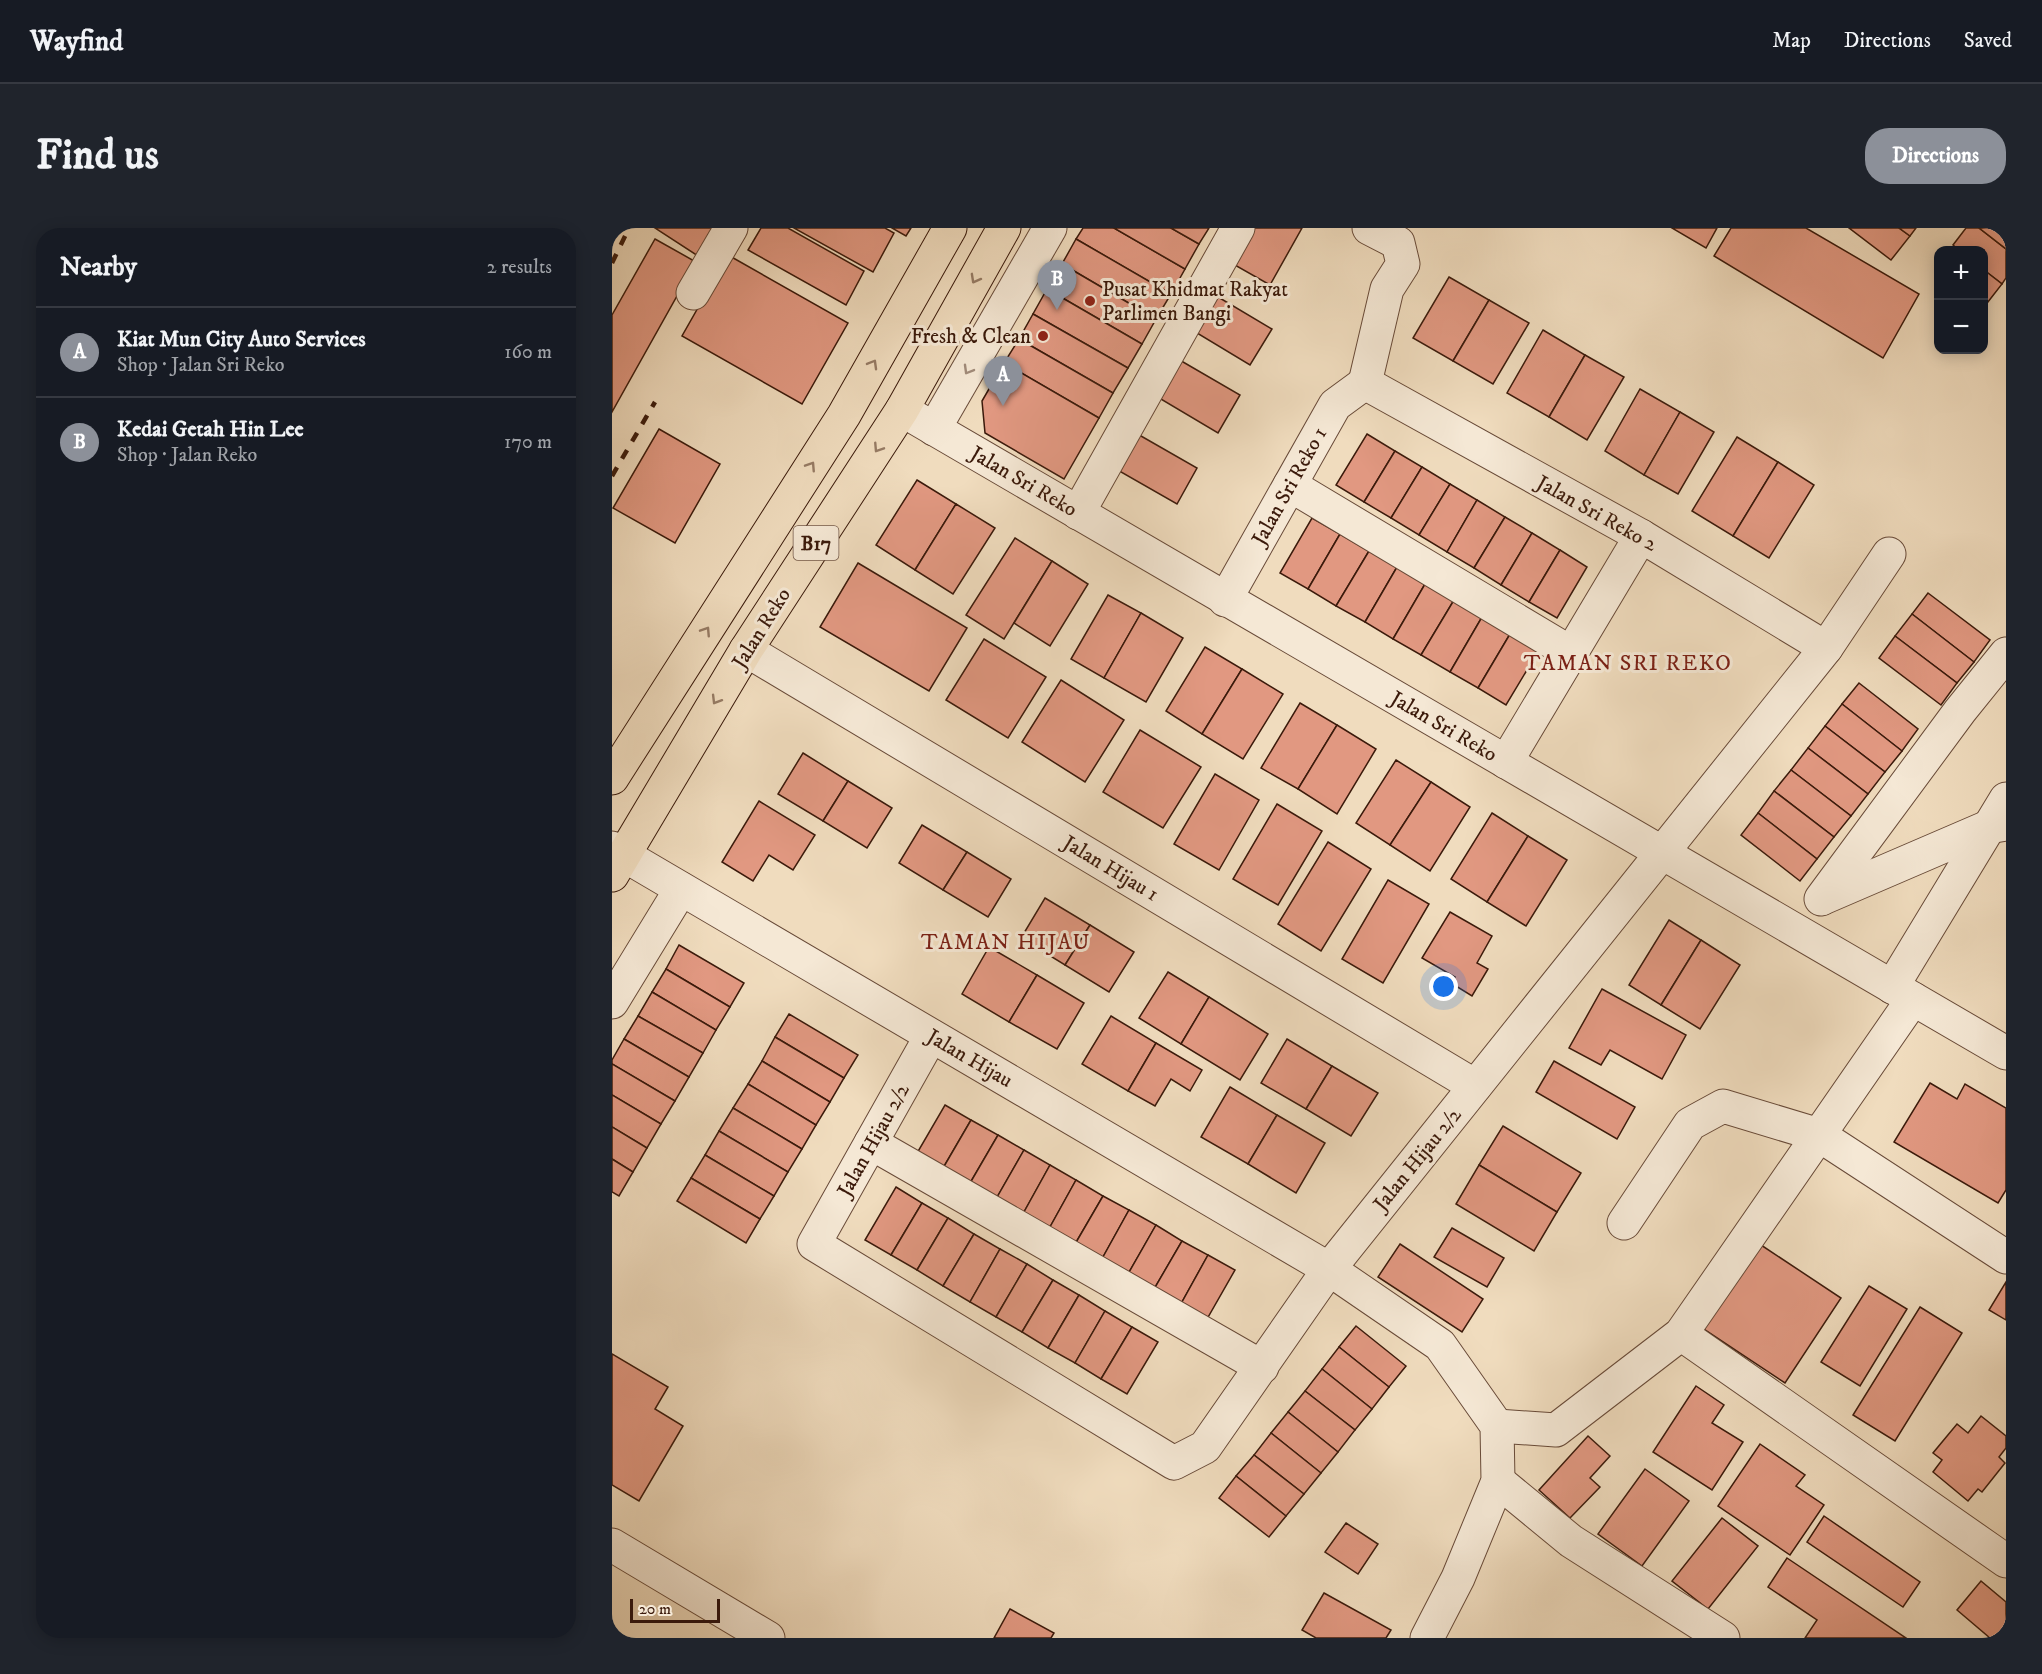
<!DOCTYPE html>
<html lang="en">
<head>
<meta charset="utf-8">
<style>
	:root { --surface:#171b24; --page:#20242c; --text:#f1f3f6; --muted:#9ea1a6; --line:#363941; --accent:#8c9099 }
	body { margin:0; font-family:"IM FELL DW Pica",serif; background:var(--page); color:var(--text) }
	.controls { position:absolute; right:18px; top:18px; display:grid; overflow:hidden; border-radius:12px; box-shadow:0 3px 15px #0003 }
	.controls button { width:54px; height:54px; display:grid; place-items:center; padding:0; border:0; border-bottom:2px solid var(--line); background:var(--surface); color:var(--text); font:30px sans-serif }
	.scale { position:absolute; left:18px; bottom:15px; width:90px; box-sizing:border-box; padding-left:6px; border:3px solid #3b1a0b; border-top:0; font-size:16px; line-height:21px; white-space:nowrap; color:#3b1a0b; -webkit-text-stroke:4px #f5e8d5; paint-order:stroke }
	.you { position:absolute; left:832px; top:759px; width:21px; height:21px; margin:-15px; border:4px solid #fff; border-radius:50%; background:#1a73e8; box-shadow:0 0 0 9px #1a73e833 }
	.badge { display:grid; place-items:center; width:39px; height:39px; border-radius:50%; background:var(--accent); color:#fff; font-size:20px; font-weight:700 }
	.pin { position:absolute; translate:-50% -50px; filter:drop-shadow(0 2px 3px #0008) }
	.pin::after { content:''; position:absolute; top:32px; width:21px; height:18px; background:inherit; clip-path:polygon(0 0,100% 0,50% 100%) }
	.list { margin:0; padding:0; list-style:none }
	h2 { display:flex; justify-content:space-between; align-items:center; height:78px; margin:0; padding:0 24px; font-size:26px }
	h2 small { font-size:20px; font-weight:400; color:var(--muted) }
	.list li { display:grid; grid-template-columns:39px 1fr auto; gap:18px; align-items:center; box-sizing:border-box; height:90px; padding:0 24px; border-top:2px solid var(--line) }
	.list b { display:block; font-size:22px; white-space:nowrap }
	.list p { margin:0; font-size:20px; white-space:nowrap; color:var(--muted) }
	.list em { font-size:20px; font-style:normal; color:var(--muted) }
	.map { position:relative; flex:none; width:1394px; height:1410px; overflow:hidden; border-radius:24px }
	header { display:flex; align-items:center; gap:36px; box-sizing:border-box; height:84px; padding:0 30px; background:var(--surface); border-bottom:2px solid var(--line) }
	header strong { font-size:28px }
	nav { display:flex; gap:33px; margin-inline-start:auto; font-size:21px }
	.intro { display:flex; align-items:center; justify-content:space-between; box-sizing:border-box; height:144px; padding:0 36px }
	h1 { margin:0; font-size:42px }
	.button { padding:15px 27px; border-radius:24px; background:var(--accent); color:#fff; font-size:21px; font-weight:700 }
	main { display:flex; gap:36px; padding:0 36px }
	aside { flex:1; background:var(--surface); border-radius:24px; box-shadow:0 3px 15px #0003 }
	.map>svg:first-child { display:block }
	.building { fill:#e19881; stroke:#3b1a0b; stroke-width:1.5 }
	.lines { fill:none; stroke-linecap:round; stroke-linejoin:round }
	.minor-casing { stroke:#684a38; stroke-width:35 }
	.major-casing { stroke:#3b1a0b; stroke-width:35 }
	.minor { stroke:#f5e8d5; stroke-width:33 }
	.major { stroke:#f0dcbe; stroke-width:33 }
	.rail { stroke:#3b1a0b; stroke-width:4.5; stroke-dasharray:10 10; stroke-linecap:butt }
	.oneway { stroke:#967b64 }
	.oneway2 { stroke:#a18b7a }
	.poi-dot { fill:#8f2418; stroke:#f5e8d5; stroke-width:2 }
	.labels { text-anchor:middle; stroke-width:6; stroke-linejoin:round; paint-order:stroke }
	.shield { fill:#f5e8d5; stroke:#735848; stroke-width:1.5 }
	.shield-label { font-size:20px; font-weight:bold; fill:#3b1a0b }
	.poi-label { font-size:21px; fill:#3b1a0b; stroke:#f5e8d5; text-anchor:start }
	.street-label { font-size:21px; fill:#3b1a0b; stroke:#f5e8d5 }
	.neighbourhood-label { font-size:22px; letter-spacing:1.5px; fill:#7a1f14; stroke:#f5e8d5 }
</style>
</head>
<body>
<header>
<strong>Wayfind</strong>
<nav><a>Map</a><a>Directions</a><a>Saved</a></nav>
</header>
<div class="intro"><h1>Find us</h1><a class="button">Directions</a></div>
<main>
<aside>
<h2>Nearby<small>2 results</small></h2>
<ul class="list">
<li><span class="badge">A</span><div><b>Kiat Mun City Auto Services</b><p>Shop · Jalan Sri Reko</p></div><em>160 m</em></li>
<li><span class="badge">B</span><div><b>Kedai Getah Hin Lee</b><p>Shop · Jalan Reko</p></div><em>170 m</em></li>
</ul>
</aside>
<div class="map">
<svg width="1394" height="1410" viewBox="0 0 1394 1410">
	<rect width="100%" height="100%" fill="#f0dcbe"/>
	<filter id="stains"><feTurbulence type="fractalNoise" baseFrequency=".00333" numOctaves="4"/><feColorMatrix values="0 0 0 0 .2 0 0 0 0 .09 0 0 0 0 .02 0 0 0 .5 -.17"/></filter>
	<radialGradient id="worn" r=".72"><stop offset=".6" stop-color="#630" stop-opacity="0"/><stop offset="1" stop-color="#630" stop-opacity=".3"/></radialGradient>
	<g class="building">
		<path d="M43,0H103L86,28Z"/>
		<path d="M149,0H176L252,43L234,77L136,22Z"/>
		<path d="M182,0H273L282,5L261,44Z"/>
		<path d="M280,0H299L294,8Z"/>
		<path d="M471,0H502L573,41L559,66L464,11Z"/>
		<path d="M502,0H559L587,16L573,41Z"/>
		<path d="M559,0H597L587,16Z"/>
		<path d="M641,0H690L658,57L621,36Z"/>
		<path d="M1060,0H1105L1094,20Z"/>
		<path d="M1119,0H1194L1307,66L1271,130L1102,28Z"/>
		<path d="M1237,0H1287L1298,8L1279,32Z"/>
		<path d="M1287,0H1304L1298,8Z"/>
		<path d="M1354,0H1367L1394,21V50L1390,56L1372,42V22H1347L1341,17Z"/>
		<path d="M1367,0H1394V21Z"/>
		<path d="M43,11L84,34L0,184V87Z"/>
		<path d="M464,11L559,66L544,91L450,36Z"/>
		<path d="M116,27L236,95L190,176L70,108Z"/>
		<path d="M450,36L544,91L530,116L435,61Z"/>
		<path d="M1372,42L1390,56L1372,79Z"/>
		<path d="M837,49L877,72L841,133L801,110Z"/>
		<path d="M435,61L530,116L516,140L421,86Z"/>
		<path d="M596,63L660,101L638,137L575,99Z"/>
		<path d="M877,72L917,95L881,156L841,133Z"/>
		<path d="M421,86L516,140L501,165L407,111Z"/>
		<path d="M931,102L973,127L937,189L895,165Z"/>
		<path d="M407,111L501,165L487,190L392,135Z"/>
		<path d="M559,127L628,167L606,205L537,164Z"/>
		<path d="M973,127L1012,149L975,212L937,189Z"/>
		<path d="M392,135L487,190L452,251L373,205L370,173Z"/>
		<path d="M1028,161L1068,184L1032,247L993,223Z"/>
		<path d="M1068,184L1102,204L1066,266L1032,247Z"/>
		<path d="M47,201L108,236L63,315L1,280Z"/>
		<path d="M522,204L585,240L565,276L502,240Z"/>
		<path d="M755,206L783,223L752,274L724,257Z"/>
		<path d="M1125,209L1166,234L1121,308L1080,283Z"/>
		<path d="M783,223L810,239L779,290L752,274Z"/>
		<path d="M1166,234L1202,257L1157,330L1121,308Z"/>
		<path d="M810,239L838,256L807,307L779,290Z"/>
		<path d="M305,252L344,276L303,342L264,317Z"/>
		<path d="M838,256L865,272L835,324L807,307Z"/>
		<path d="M865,272L893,289L862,340L835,324Z"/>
		<path d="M344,276L383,300L341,366L303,342Z"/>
		<path d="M893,289L920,305L889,357L862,340Z"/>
		<path d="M700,290L728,306L696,361L668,345Z"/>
		<path d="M920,305L948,322L917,374L889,357Z"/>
		<path d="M728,306L757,323L724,378L696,361Z"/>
		<path d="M403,310L440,333L392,411L354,387Z"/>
		<path d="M948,322L975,339L945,390L917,374Z"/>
		<path d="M757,323L785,339L753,394L724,378Z"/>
		<path d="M440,333L476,356L438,418L402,395Z"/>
		<path d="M246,335L355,400L317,463L208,399Z"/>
		<path d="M785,339L813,356L781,411L753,394Z"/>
		<path d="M813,356L842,372L809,427L781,411Z"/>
		<path d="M1316,365L1378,412L1362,434L1300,386Z"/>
		<path d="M496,367L529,385L492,450L459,431Z"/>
		<path d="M842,372L870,389L838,444L809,427Z"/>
		<path d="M529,385L571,410L534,474L492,450Z"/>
		<path d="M1300,386L1362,434L1345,455L1283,408Z"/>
		<path d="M870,389L898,406L866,460L838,444Z"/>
		<path d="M898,406L927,422L894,477L866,460Z"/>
		<path d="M1283,408L1345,455L1329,477L1267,430Z"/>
		<path d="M372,411L434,449L396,510L334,472Z"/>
		<path d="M593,419L630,441L590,506L554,483Z"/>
		<path d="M630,441L671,466L631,531L590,506Z"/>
		<path d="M449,452L512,492L473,554L410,514Z"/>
		<path d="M1247,455L1306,501L1290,523L1230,476Z"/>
		<path d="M688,475L725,497L686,561L649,540Z"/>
		<path d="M1230,476L1290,523L1273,544L1213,498Z"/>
		<path d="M725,497L764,521L725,586L686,561Z"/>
		<path d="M1213,498L1273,544L1256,566L1196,520Z"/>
		<path d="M528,502L589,539L551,600L491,564Z"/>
		<path d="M1196,520L1256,566L1239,588L1179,542Z"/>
		<path d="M191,525L236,553L211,593L166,566Z"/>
		<path d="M784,532L819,554L778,617L744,595Z"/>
		<path d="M1179,542L1239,588L1222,609L1162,563Z"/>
		<path d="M603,546L647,572L607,642L562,616Z"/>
		<path d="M236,553L280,580L255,620L211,593Z"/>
		<path d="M819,554L858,579L818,643L778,617Z"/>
		<path d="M1162,563L1222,609L1205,631L1146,585Z"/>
		<path d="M147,573L203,607L181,642L157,627L141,653L110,634Z"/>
		<path d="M665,576L710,603L666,677L621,651Z"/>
		<path d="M880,585L916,608L875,674L839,651Z"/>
		<path d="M1146,585L1205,631L1188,653L1129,607Z"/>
		<path d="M310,597L355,624L331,662L287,635Z"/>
		<path d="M916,608L955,632L914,698L875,674Z"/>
		<path d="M716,614L759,641L709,723L666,696Z"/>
		<path d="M355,624L399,651L376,689L331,662Z"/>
		<path d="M776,652L817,676L771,755L730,731Z"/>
		<path d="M433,670L478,697L453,737L409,710Z"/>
		<path d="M838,684L880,708L865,735L876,741L860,768L839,755L843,749L810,730Z"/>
		<path d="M1057,692L1089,712L1049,777L1017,757Z"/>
		<path d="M478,697L522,724L497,764L453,737Z"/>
		<path d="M1089,712L1128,737L1088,801L1049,777Z"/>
		<path d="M67,717L132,755L118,779L54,741Z"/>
		<path d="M377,719L425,747L397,794L350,766Z"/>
		<path d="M54,741L118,779L104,802L40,764Z"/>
		<path d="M556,744L597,769L569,816L527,790Z"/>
		<path d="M425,747L472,775L445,821L397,794Z"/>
		<path d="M990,761L1074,807L1050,851L998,822L989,837L957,820Z"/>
		<path d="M40,764L104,802L91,825L26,788Z"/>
		<path d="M597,769L656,806L628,852L569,816Z"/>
		<path d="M177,786L246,827L232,850L163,809Z"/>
		<path d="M26,788L91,825L77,849L12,811Z"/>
		<path d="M499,788L544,815L516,863L470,836Z"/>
		<path d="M163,809L232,850L218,874L150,833Z"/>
		<path d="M12,811L77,849L63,873L0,836V832Z"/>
		<path d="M675,811L720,838L694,881L649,855Z"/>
		<path d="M544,815L590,842L578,863L559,851L543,878L516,863Z"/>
		<path d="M150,833L218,874L204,897L136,856Z"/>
		<path d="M942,833L1023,879L1005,911L924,864Z"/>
		<path d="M0,836L63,873L49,896L0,867Z"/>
		<path d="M720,838L766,865L739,908L694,881Z"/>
		<path d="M1318,855L1345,871L1353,856L1394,880V962L1386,975L1282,914Z"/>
		<path d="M136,856L204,897L190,921L121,880Z"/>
		<path d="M618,859L665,887L636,936L589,909Z"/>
		<path d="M0,867L49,896L35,920L0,899Z"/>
		<path d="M333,877L359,892L327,947L301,932Z"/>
		<path d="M121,880L190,921L176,944L107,903Z"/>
		<path d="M665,887L713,915L684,965L636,936Z"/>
		<path d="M359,892L386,907L354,962L327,947Z"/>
		<path d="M891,898L969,945L945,984L867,937Z"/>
		<path d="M0,899L35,920L21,944L0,931Z"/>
		<path d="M107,903L176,944L162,968L93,927Z"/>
		<path d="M386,907L412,922L380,978L354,962Z"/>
		<path d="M412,922L438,937L407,993L380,978Z"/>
		<path d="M93,927L162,968L148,991L79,950Z"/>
		<path d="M0,931L21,944L7,968L0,964Z"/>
		<path d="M438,937L464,952L433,1008L407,993Z"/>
		<path d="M867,937L945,984L922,1023L844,976Z"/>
		<path d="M79,950L148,991L134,1015L65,973Z"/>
		<path d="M464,952L491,968L459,1023L433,1008Z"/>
		<path d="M284,959L310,975L279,1027L253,1012Z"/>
		<path d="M491,968L517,982L486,1038L459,1023Z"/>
		<path d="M310,975L336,990L305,1042L279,1027Z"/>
		<path d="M517,982L544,997L512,1053L486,1038Z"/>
		<path d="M336,990L362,1006L331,1058L305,1042Z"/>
		<path d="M544,997L570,1013L538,1068L512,1053Z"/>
		<path d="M840,1000L892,1030L875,1059L822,1029Z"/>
		<path d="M362,1006L388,1021L358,1074L331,1058Z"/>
		<path d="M570,1013L596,1027L565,1083L538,1068Z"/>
		<path d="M1146,1015L1229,1070L1173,1155L1090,1100Z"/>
		<path d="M788,1016L871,1071L850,1104L766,1049Z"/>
		<path d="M388,1021L415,1036L384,1089L358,1074Z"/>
		<path d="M596,1027L623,1042L591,1098L565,1083Z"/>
		<path d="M415,1036L441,1052L410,1104L384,1089Z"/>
		<path d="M441,1052L467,1067L436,1120L410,1104Z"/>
		<path d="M1394,1054V1092L1377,1082Z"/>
		<path d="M1257,1058L1295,1081L1248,1158L1209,1134Z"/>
		<path d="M467,1067L493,1083L463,1135L436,1120Z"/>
		<path d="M1308,1079L1350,1105L1283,1213L1241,1187Z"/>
		<path d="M493,1083L520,1099L489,1151L463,1135Z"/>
		<path d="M744,1098L794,1138L777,1159L727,1119Z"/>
		<path d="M520,1099L546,1114L515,1166L489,1151Z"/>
		<path d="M727,1119L777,1159L760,1181L710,1141Z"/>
		<path d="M0,1126L56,1159L43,1181L71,1198L27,1273L0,1257Z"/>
		<path d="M710,1141L760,1181L743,1202L693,1163Z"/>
		<path d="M1084,1158L1112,1177L1100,1195L1131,1214L1100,1262L1041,1224Z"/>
		<path d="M693,1163L743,1202L726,1224L676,1184Z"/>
		<path d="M676,1184L726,1224L709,1245L659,1205Z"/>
		<path d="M1369,1188L1394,1208V1220L1387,1229L1393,1235L1370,1264L1366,1261L1356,1273L1321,1244L1330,1232L1321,1225L1345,1196L1356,1205Z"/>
		<path d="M659,1205L709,1245L692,1266L642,1227Z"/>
		<path d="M976,1208L998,1228L978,1250L988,1259L958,1290L927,1262Z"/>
		<path d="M1148,1216L1193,1247L1184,1258L1212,1277L1178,1327L1106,1278Z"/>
		<path d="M642,1227L692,1266L674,1288L624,1248Z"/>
		<path d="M1033,1241L1077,1273L1030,1338L986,1306Z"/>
		<path d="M624,1248L674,1288L657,1309L607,1270Z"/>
		<path d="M1212,1288L1308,1354L1291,1379L1195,1314Z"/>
		<path d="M1110,1290L1146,1318L1096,1381L1060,1353Z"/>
		<path d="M734,1295L766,1316L746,1346L713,1324Z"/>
		<path d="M1175,1330L1294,1410H1193L1205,1392L1156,1359Z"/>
		<path d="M1369,1353L1394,1374V1410H1378L1345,1382Z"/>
		<path d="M712,1365L779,1402L774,1410H704L690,1402Z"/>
		<path d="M398,1381L442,1405L439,1410H382Z"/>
	</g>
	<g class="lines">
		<g class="minor-casing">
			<g id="minor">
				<path d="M81,65L119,0"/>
				<path d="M753,155L1029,308L1214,420"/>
				<path d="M753,155L775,61L791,36L786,15L757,0"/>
				<path d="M290,182L1394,825"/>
				<path d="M322,201L438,0"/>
				<path d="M678,257L959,425"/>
				<path d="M466,285L626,0"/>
				<path d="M613,372L723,177L753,155"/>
				<path d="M134,422L863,858"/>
				<path d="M894,534L1029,308"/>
				<path d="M0,620L717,1041L828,1117L885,1198L886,1253L846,1350L815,1410"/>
				<path d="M1211,670L1376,599L1394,596"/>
				<path d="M1209,671L1348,483L1394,426"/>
				<path d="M1280,759L1394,571"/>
				<path d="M0,774L69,661"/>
				<path d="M319,808L202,1016L562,1235L593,1219L717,1041L1214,420L1277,326"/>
				<path d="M259,915L650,1139"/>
				<path d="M1012,995L1078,896L1111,878L1207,907L1394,1029"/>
				<path d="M1069,1106L1394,1333"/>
				<path d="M885,1198L944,1202L1069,1106L1301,771"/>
				<path d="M886,1253L959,1313L1111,1410"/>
				<path d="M0,1317L156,1410"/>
			</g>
		</g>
		<g class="major-casing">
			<g id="major">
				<path d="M0,550L232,187L338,0"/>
				<path d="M0,647L134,422L290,182L392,0"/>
			</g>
		</g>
		<use href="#minor" class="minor"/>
		<use href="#major" class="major"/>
		<g class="rail">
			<path d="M0,35L17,0"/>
			<path d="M0,248L43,174"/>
		</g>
	</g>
	<defs><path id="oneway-chevron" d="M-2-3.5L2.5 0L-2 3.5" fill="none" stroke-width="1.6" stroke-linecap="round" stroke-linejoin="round" transform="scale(1.5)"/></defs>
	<g class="oneway">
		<use href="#oneway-chevron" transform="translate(363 51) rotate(119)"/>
		<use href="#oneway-chevron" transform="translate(261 136) rotate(-60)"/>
		<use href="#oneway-chevron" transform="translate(266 220) rotate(123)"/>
		<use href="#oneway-chevron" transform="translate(199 238) rotate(-57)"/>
		<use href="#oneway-chevron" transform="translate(94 403) rotate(-57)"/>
		<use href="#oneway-chevron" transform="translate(104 472) rotate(121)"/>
	</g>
	<use class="oneway2" href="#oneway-chevron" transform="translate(356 142) rotate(120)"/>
	<g class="poi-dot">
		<circle cx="478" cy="73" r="6"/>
		<circle cx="431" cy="108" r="6"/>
	</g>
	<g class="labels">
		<rect class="shield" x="181.5" y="298" width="45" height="34" rx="4.5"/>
		<g class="shield-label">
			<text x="204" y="322">B17</text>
		</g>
		<g class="poi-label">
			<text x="490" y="68">Pusat Khidmat Rakyat<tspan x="490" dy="24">Parlimen Bangi</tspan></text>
			<text x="419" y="115" text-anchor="end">Fresh &amp; Clean</text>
		</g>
		<g class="street-label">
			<text transform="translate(412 253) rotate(30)" y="7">Jalan Sri Reko</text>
			<text transform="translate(677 258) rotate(-61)" y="7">Jalan Sri Reko 1</text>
			<text transform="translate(985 285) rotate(29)" y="7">Jalan Sri Reko 2</text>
			<text transform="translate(149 400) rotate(-58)" y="7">Jalan Reko</text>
			<text transform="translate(832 498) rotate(30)" y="7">Jalan Sri Reko</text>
			<text transform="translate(499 640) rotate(31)" y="7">Jalan Hijau 1</text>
			<text transform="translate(358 830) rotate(30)" y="7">Jalan Hijau</text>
			<text transform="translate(261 912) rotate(-61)" y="7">Jalan Hijau 2/2</text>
			<text transform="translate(805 931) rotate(-51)" y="7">Jalan Hijau 2/2</text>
		</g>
		<g class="neighbourhood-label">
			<text x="1016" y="442">TAMAN SRI REKO</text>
			<text x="394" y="721">TAMAN HIJAU</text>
		</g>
	</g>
	<rect width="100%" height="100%" filter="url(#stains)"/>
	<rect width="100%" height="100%" fill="url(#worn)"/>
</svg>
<div class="controls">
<button>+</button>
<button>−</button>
</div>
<div class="scale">20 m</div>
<div class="you"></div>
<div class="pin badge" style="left:391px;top:178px">A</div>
<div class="pin badge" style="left:445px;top:82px">B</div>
</div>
</main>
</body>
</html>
